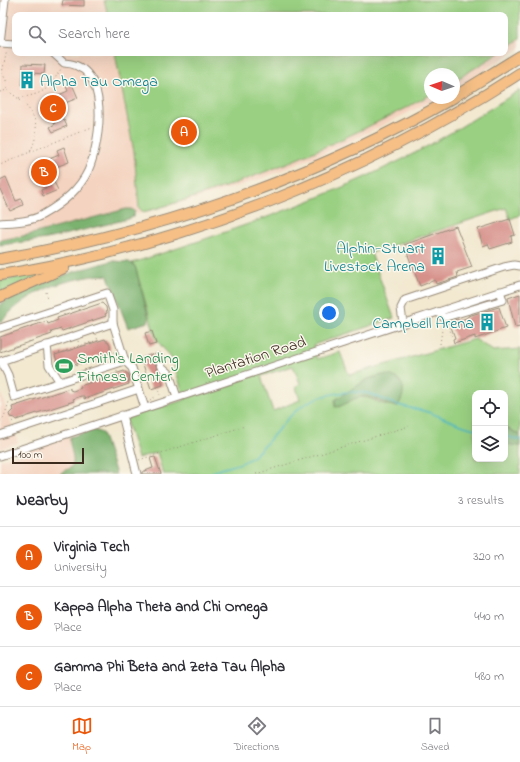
<!DOCTYPE html>
<html lang="en">
<head>
<meta charset="utf-8">
<style>
	:root { --surface:#fff; --page:#f7f7f7; --text:#2b2b33; --muted:#7c7c81; --line:#e1e1e2; --accent:#ea580c }
	body { margin:0; font-family:"Indie Flower",sans-serif; background:var(--page); color:var(--text) }
	.controls { position:absolute; right:12px; bottom:12px; display:grid; overflow:hidden; border-radius:8px; box-shadow:0 4px 16px #0002 }
	.controls button { width:36px; height:36px; display:grid; place-items:center; padding:0; border:0; border-bottom:1px solid var(--line); background:var(--surface); color:var(--text); font:20px sans-serif }
	.compass { position:absolute; left:424px; top:68px; width:36px; height:36px; border-radius:50%; background:var(--surface); box-shadow:0 4px 16px #0002; rotate:272deg }
	.scale { position:absolute; left:12px; bottom:10px; width:72px; box-sizing:border-box; padding-left:4px; border:2px solid #3b2a1e; border-top:0; font-size:11px; line-height:14px; white-space:nowrap; color:#3b2a1e; -webkit-text-stroke:3px #fbf7ec; paint-order:stroke }
	.you { position:absolute; left:329px; top:313px; width:14px; height:14px; margin:-10px; border:3px solid #fff; border-radius:50%; background:#1a73e8; box-shadow:0 0 0 6px #1a73e833 }
	.badge { display:grid; place-items:center; width:26px; height:26px; border-radius:50%; background:var(--accent); color:#fff; font-size:13px; font-weight:700 }
	.pin { position:absolute; translate:-50% -50%; border:2px solid #fff; box-shadow:0 1px 4px #0006 }
	.list { margin:0; padding:0; list-style:none }
	h2 { display:flex; justify-content:space-between; align-items:center; height:52px; margin:0; padding:0 16px; font-size:17px }
	h2 small { font-size:13px; font-weight:400; color:var(--muted) }
	.list li { display:grid; grid-template-columns:26px 1fr auto; gap:12px; align-items:center; box-sizing:border-box; height:60px; padding:0 16px; border-top:1px solid var(--line) }
	.list b { display:block; font-size:15px; white-space:nowrap }
	.list p { margin:0; font-size:13px; white-space:nowrap; color:var(--muted) }
	.list em { font-size:13px; font-style:normal; color:var(--muted) }
	.icon { flex:none; width:22px; height:22px; fill:none; stroke:currentColor; stroke-width:2; stroke-linecap:round; stroke-linejoin:round }
	.map { position:relative; flex:none; width:520px; height:474px; overflow:hidden }
	.search { position:absolute; background:var(--surface); box-shadow:0 4px 16px #0002; left:12px; right:12px; top:12px; height:44px; display:flex; align-items:center; gap:10px; box-sizing:border-box; padding:0 14px; border-radius:8px; color:var(--muted); font-size:15px }
	.sheet { height:232px; background:var(--surface) }
	nav { display:flex; justify-content:space-around; align-items:center; box-sizing:border-box; height:56px; border-top:1px solid var(--line); background:var(--surface); font-size:11px; color:var(--muted) }
	nav a { display:grid; justify-items:center; gap:2px }
	nav .on { color:var(--accent) }
	.map>svg:first-child { display:block }
	.built { fill:#f4d3c0; fill-rule:evenodd }
	.green { fill:#9ad082; stroke:#6a7d50; fill-rule:evenodd }
	.forest { fill:#7bb270; stroke:#5b6e47 }
	.lines { fill:none; stroke-linecap:round; stroke-linejoin:round }
	.stream { stroke:#48b6c3; stroke-width:1.5 }
	.building { fill:#d7918b }
	.minor-casing { stroke:#978a78; stroke-width:9 }
	.highway-casing { stroke:#978a78; stroke-width:12 }
	.path { stroke:#978a78; stroke-width:1; stroke-dasharray:1 3; stroke-linecap:butt }
	.minor { stroke:#fff; stroke-width:7 }
	.highway { stroke:#f5bf86; stroke-width:10 }
	.labels { text-anchor:middle; stroke-width:3; stroke-linejoin:round; paint-order:stroke }
	.culture-label { font-size:16px; fill:#0d838f; stroke:#fbf7ec; text-anchor:end }
	.street-label { font-size:16px; fill:#3b2a1e; stroke:#fbf7ec }
	.leisure-label { font-size:16px; fill:#27864d; stroke:#fbf7ec; text-anchor:start }
</style>
</head>
<body>
<div class="map">
<svg width="520" height="474" viewBox="0 0 520 474">
	<rect width="100%" height="100%" fill="#fbf7ec"/>
	<filter id="ink" filterUnits="userSpaceOnUse"><feTurbulence type="fractalNoise" baseFrequency=".025" numOctaves="2"/><feDisplacementMap in="SourceGraphic" scale="8" xChannelSelector="R" yChannelSelector="G"/><feConvolveMatrix kernelMatrix="1 2 1 2 8 2 1 2 1" color-interpolation-filters="sRGB"/></filter>
	<filter id="wash" filterUnits="userSpaceOnUse"><feTurbulence type="fractalNoise" baseFrequency=".012" numOctaves="4" result="noise"/><feDisplacementMap in="SourceGraphic" scale="16" xChannelSelector="R" yChannelSelector="G"/><feGaussianBlur stdDeviation="0.9" result="paint"/><feColorMatrix in="noise" values="0 0 0 0 0 0 0 0 0 0 0 0 0 0 0 0 0 1.4 0 .05"/><feComposite in="paint" operator="in"/></filter>
	<g filter="url(#wash)">
		<rect width="100%" height="100%" fill="#f3e9d1"/>
		<g class="built">
			<path d="M0,0H520V48L454,89V74H430V98H438L338,147L263,178L196,199L93,224L0,244ZM15,15H505V53H15Z"/>
			<path d="M0,390L18,443L0,449Z"/>
			<path d="M70,437L69,448L74,457V463L71,467L60,474H0V460Z"/>
		</g>
		<g class="green">
			<path d="M104,0H520V39L505,49V15H108Z"/>
			<path d="M115,53H499L454,81V74H430V95C343,142 240,187 143,212L139,208L134,152Z"/>
			<path d="M520,90V215L510,219L506,208L371,253L394,318L313,345L317,359L340,352L349,375L475,339L493,351L520,349V435L505,427V393H475V459H505V444L520,446V474H163L157,452L138,458L125,417L185,400L172,359L156,339L135,266L132,263C222,234 312,204 397,162C440,141 480,115 520,90ZM293,366L300,383L296,387L300,400L273,411L261,376ZM383,375L398,406C371,407 371,385 339,407L334,404L335,400L368,379Z"/>
			<path d="M53,270L0,293V281Z"/>
		</g>
		<g class="forest">
			<path d="M126,209H131L135,211L133,217L128,219L47,239L0,245V240L28,235Z"/>
			<path d="M112,261L129,262L135,266L149,319L148,322L128,328L108,276C100,274 92,276 83,278C50,284 22,297 0,323V304C38,283 70,272 112,261Z"/>
			<path d="M383,375C404,375 408,390 398,406C387,407 379,399 368,397C354,394 346,407 335,407V400L368,379Z"/>
			<path d="M505,427L520,435V446L505,444Z"/>
			<path d="M94,430L102,433L116,474H60C63,470 67,470 70,468C78,461 68,448 70,437Z"/>
		</g>
		<g class="lines">
			<g class="stream">
				<path d="M505,436L520,440"/>
				<path d="M209,474C222,466 239,467 251,458C271,443 282,420 302,406C319,394 347,390 367,393C376,395 383,400 392,403C402,407 413,408 424,411C441,416 457,425 475,429"/>
			</g>
		</g>
		<g id="blocks">
			<g class="building">
				<path d="M63,0H84V6L62,5Z"/>
				<path d="M23,64L45,65L44,74L32,73L31,86L22,85Z"/>
				<path d="M72,84L78,98L57,106L67,126L53,132L50,127L55,124L45,101L68,91L66,86Z"/>
				<path d="M64,147L69,162L48,170L58,190L43,196L41,190L46,188L35,165L59,155L57,150Z"/>
				<path d="M6,177L16,201L21,199L23,205L10,211L0,189V180Z"/>
				<path d="M510,219L515,235L511,236L512,242L490,249L488,244L483,246L478,229Z"/>
				<path d="M456,226L472,267L457,272L458,277L436,284L435,280L420,286L404,245Z"/>
				<path d="M520,294V326L515,327L508,298Z"/>
				<path d="M102,303L106,307L107,313L105,314L106,316L62,331L61,329L51,332L52,334L0,352V337L47,321L48,324L58,320L57,318Z"/>
				<path d="M499,307L506,328L475,339V336L454,343L453,339L455,338L449,321L458,319L459,321L468,317V316Z"/>
				<path d="M152,331L156,344L149,346L145,333Z"/>
				<path d="M105,339L106,341H108L110,345V352L60,370L55,355Z"/>
				<path d="M152,354L163,385L151,389L141,358Z"/>
				<path d="M124,371L129,375L130,381H128L129,384L84,399V396H81L73,399L74,401L16,420L15,418L10,417L9,414L13,410L12,407L70,388V390L73,391L81,388L80,386Z"/>
				<path d="M155,457L161,474H142V472L153,468L150,458Z"/>
			</g>
		</g>
	</g>
	<g filter="url(#ink)">
		<use href="#blocks" fill-opacity="0" stroke="#978a78" stroke-width="1"/>
		<g class="lines">
			<g class="minor-casing">
				<g id="minor">
					<path d="M0,43L5,0"/>
					<path d="M0,43L15,44"/>
					<path d="M0,223C13,222 30,222 42,215C60,205 79,190 88,171C101,142 112,65 64,63L53,53"/>
					<path d="M438,312L443,317H446L503,300L500,291"/>
					<path d="M113,323L1,361L8,375L14,397L125,361"/>
					<path d="M403,323L401,308L405,300L504,267L514,265L520,266"/>
					<path d="M0,328L107,293L113,310V323L125,361L132,368L145,408"/>
					<path d="M47,345L49,365L60,382"/>
					<path d="M158,357L162,367L169,373L177,397"/>
					<path d="M122,415L137,474"/>
					<path d="M0,435L139,389"/>
					<path d="M0,456L520,285"/>
				</g>
			</g>
			<g class="highway-casing">
				<g id="highway">
					<path d="M454,97L520,56"/>
					<path d="M0,259C159,231 312,179 453,98"/>
					<path d="M0,275C185,245 363,175 520,73"/>
					<path d="M0,297L64,268"/>
				</g>
			</g>
			<g class="path">
				<path d="M7,89L6,80L2,73L7,50"/>
				<path d="M0,92L7,90C31,107 45,122 30,152L0,165"/>
				<path d="M19,98C45,93 47,91 61,69"/>
				<path d="M30,152L92,127"/>
				<path d="M96,279V283"/>
				<path d="M46,292L48,298"/>
				<path d="M427,299L435,307"/>
				<path d="M79,309L80,311"/>
				<path d="M64,314V316"/>
				<path d="M448,323L452,337"/>
				<path d="M24,328L25,330"/>
				<path d="M69,329V330"/>
				<path d="M11,332L12,334"/>
				<path d="M96,334L98,341"/>
				<path d="M29,341L30,343"/>
				<path d="M78,341L80,348"/>
				<path d="M440,344L443,323"/>
				<path d="M16,345L17,348"/>
				<path d="M1,351V353"/>
				<path d="M55,354L98,340"/>
				<path d="M103,354L105,361"/>
				<path d="M113,357L114,355"/>
				<path d="M84,360L87,367"/>
				<path d="M61,371L115,352"/>
				<path d="M117,371V373"/>
				<path d="M101,376L102,378"/>
				<path d="M86,381L87,383"/>
				<path d="M122,386V388"/>
				<path d="M157,387L160,395"/>
				<path d="M47,394V397"/>
				<path d="M91,396L92,398"/>
				<path d="M34,399L35,401"/>
				<path d="M150,400L155,397"/>
				<path d="M67,403L68,405"/>
				<path d="M18,404L19,405"/>
				<path d="M11,417L13,423"/>
				<path d="M23,418L24,419"/>
				<path d="M0,421L4,417L9,402"/>
				<path d="M139,460L245,426"/>
				<path d="M256,474L409,426"/>
			</g>
			<use href="#minor" class="minor"/>
			<use href="#highway" class="highway"/>
		</g>
	</g>
	<defs>
		<g id="building-bare" transform="scale(1.38)"><path d="M-4-6H4V6H1V3H-1V6H-4ZM-2.5-4.3h1.7v1.8h-1.7ZM.8-4.3h1.7v1.8H.8ZM-2.5-1h1.7V.8h-1.7ZM.8-1h1.7V.8H.8Z" fill="#0f9aa8" stroke="#fbf7ec" stroke-width="2.5" paint-order="stroke"/></g>
		<g id="stadium-bare" transform="scale(1.38)"><path d="M0-5a6.5 5 0 1 0 0 10a6.5 5 0 1 0 0-10ZM-3.5-1.8h7v3.6h-7Z" fill="#2e9e5b" stroke="#fbf7ec" stroke-width="2.5" paint-order="stroke"/></g>
	</defs>
	<g fill-rule="evenodd">
		<use href="#building-bare" x="27" y="80"/>
		<use href="#building-bare" x="438" y="256"/>
		<use href="#building-bare" x="487" y="322"/>
		<use href="#stadium-bare" x="64" y="366"/>
	</g>
	<g class="labels">
		<g class="culture-label">
			<text x="40" y="86" text-anchor="start">Alpha Tau Omega</text>
			<text x="425" y="253">Alphin-Stuart<tspan x="425" dy="18">Livestock Arena</tspan></text>
			<text x="474" y="328">Campbell Arena</text>
		</g>
		<g class="street-label">
			<text transform="translate(255 356) rotate(-18)" y="6">Plantation Road</text>
		</g>
		<g class="leisure-label">
			<text x="77" y="363">Smith's Landing<tspan x="77" dy="18">Fitness Center</tspan></text>
		</g>
	</g>
</svg>
<div class="controls">
<button><svg class="icon" aria-label="locate" viewBox="0 0 24 24"><circle cx="12" cy="12" r="6"/><path d="M12 2v4M12 18v4M2 12h4M18 12h4"/></svg></button>
<button><svg class="icon" aria-label="layers" viewBox="0 0 24 24"><path d="M12 4l9 5-9 5-9-5zM3 14l9 5 9-5"/></svg></button>
</div>
<svg class="compass" viewBox="-18 -18 36 36"><path d="M0-13l5 13h-10z" fill="#e53935"/><path d="M0 13l5-13h-10z" fill="#7c7c81"/></svg>
<div class="scale">100 m</div>
<div class="you"></div>
<div class="pin badge" style="left:184px;top:132px">A</div>
<div class="pin badge" style="left:44px;top:172px">B</div>
<div class="pin badge" style="left:53px;top:108px">C</div>
<div class="search"><svg class="icon" aria-label="search" viewBox="0 0 24 24"><circle cx="10" cy="10" r="6"/><path d="M15 15l6 6"/></svg>Search here</div>
</div>
<section class="sheet">
<h2>Nearby<small>3 results</small></h2>
<ul class="list">
<li><span class="badge">A</span><div><b>Virginia Tech</b><p>University</p></div><em>320 m</em></li>
<li><span class="badge">B</span><div><b>Kappa Alpha Theta and Chi Omega</b><p>Place</p></div><em>440 m</em></li>
<li><span class="badge">C</span><div><b>Gamma Phi Beta and Zeta Tau Alpha</b><p>Place</p></div><em>480 m</em></li>
</ul>
</section>
<nav>
<a class="on"><svg class="icon" aria-label="map" viewBox="0 0 24 24"><path d="M3 6l6-2 6 2 6-2v14l-6 2-6-2-6 2zM9 4v14M15 6v14"/></svg>Map</a>
<a><svg class="icon" aria-label="directions" viewBox="0 0 24 24"><path d="M12 3l9 9-9 9-9-9zM9 14v-3h6M13 9l2 2-2 2"/></svg>Directions</a>
<a><svg class="icon" aria-label="saved" viewBox="0 0 24 24"><path d="M7 4h10v16l-5-4-5 4z"/></svg>Saved</a>
</nav>
</body>
</html>
